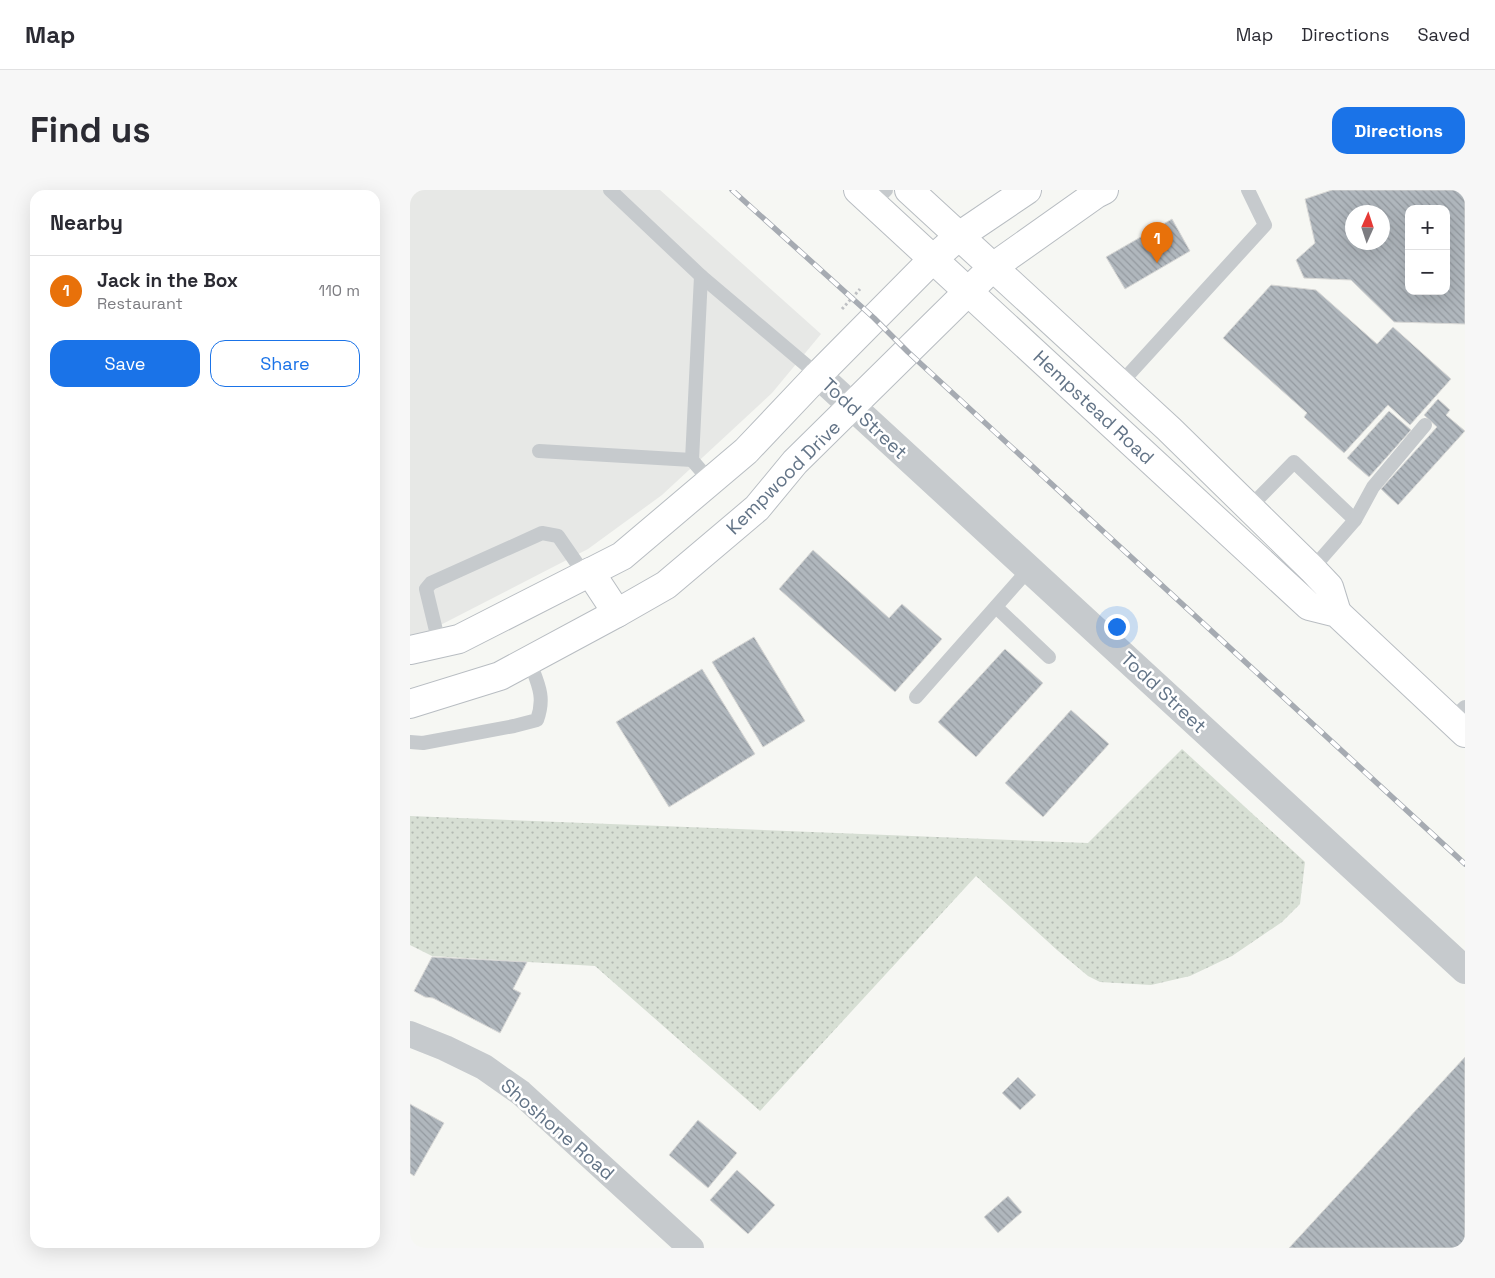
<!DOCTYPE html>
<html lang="en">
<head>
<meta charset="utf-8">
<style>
	:root { --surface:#fff; --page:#f7f7f7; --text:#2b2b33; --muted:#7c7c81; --line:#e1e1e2; --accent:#1a73e8 }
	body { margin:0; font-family:"Space Grotesk",sans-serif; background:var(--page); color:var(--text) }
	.controls { position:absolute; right:15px; top:15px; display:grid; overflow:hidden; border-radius:10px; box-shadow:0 5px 20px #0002 }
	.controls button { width:45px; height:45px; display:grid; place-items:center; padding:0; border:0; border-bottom:1px solid var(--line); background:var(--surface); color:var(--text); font:25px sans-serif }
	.compass { position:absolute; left:935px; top:15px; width:45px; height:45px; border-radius:50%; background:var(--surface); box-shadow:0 5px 20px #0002; rotate:3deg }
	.you { position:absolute; left:706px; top:436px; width:18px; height:18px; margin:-12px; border:4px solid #fff; border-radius:50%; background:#1a73e8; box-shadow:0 0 0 8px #1a73e833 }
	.badge { display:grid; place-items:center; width:32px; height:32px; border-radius:50%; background:var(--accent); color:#fff; font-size:16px; font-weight:700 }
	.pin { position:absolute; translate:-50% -41px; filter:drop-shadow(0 1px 2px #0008) }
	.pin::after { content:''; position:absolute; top:26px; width:18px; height:15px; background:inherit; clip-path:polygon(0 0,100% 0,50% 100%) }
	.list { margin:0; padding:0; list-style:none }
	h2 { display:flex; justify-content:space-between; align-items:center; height:65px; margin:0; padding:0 20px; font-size:21px }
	h2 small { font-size:16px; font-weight:400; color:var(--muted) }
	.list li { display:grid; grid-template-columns:32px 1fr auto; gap:15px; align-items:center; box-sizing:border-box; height:70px; padding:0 20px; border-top:1px solid var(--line) }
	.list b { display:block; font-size:19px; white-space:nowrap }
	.list p { margin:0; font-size:16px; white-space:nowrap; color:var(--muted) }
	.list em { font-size:16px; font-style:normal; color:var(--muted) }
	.actions { display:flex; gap:10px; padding:15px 20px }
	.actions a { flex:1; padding:11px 0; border:1px solid var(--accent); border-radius:15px; text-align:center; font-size:18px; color:var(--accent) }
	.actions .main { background:var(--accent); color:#fff }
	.map { position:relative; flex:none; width:1055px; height:1058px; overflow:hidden; border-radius:15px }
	header { display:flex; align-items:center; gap:30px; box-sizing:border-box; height:70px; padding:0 25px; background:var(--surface); border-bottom:1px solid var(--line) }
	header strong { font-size:24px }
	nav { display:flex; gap:28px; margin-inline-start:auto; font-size:18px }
	.intro { display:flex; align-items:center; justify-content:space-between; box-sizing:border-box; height:120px; padding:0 30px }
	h1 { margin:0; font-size:35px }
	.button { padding:12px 22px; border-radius:15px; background:var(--accent); color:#fff; font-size:18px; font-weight:700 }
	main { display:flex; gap:30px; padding:0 30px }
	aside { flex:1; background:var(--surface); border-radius:15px; box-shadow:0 5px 20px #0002 }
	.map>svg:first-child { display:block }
	.built { fill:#e7e8e6 }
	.grass { fill:url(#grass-dots) }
	.building { fill:url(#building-back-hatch); stroke:#d8d8d6; fill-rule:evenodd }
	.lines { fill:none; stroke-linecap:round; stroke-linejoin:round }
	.secondary-casing { stroke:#b8bdc2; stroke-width:30 }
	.path { stroke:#bfc1c4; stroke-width:3; stroke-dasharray:2.5 2.5; stroke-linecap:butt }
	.service { stroke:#c6cacd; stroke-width:14 }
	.minor { stroke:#c6cacd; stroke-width:26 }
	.tertiary { stroke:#c6cacd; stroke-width:28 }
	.secondary { stroke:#fff; stroke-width:28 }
	.rail-casing { stroke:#a6abb2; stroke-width:5.5 }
	.rail { stroke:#fff; stroke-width:4; stroke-dasharray:11; stroke-linecap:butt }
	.labels { text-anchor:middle; stroke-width:5; stroke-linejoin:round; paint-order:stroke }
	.street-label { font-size:19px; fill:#637487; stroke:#fff }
</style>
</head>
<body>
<header>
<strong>Map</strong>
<nav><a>Map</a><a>Directions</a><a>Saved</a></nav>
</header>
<div class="intro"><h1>Find us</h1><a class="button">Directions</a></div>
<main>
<aside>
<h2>Nearby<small></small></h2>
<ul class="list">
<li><span class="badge" style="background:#e8710a">1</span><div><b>Jack in the Box</b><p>Restaurant</p></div><em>110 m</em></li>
</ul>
<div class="actions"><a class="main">Save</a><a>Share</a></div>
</aside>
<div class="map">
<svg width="1055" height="1058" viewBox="0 0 1055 1058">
	<defs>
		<pattern id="grass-dots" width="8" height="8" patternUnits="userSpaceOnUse" patternTransform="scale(1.25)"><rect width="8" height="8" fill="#d7dfd4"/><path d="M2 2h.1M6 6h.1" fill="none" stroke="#b2b9b2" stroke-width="1.8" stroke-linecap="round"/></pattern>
		<pattern id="building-back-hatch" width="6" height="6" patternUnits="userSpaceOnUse" patternTransform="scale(1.25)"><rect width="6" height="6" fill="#b0b7bd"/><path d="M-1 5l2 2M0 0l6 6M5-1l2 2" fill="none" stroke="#93999f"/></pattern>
	</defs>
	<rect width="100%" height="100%" fill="#f6f7f3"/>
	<path class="built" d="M0,0H250L411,144L362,203L252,305L178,359L11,445L0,448Z"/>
	<path class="grass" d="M772,559L895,672L890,714L872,732L822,766L780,786L741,795L690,792L678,786L647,760L566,686L350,921L185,776L22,766L0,755V626L678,653Z"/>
	<g class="building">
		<path d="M922,0H1055V134L984,132L941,90L894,88L886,70L905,53L895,9ZM999,19H1036V101H999ZM942,22H972V52H942Z"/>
		<path d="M762,29L780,61L715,99L696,67Z"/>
		<path d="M861,95L906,100L967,154L983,137L1041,189L1000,235L978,215L934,263L894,227L897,223L813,148Z"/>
		<path d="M1028,209L1040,220L1036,225L1055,241L988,315L971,299L1027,237L1014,225Z"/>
		<path d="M979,221L1001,240L959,287L937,268Z"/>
		<path d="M403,360L479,428L492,414L532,449L485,502L369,399Z"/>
		<path d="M344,447L395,531L353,557L302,472Z"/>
		<path d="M595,459L633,493L566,567L528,532Z"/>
		<path d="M292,479L345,564L259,617L206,532Z"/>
		<path d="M661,520L699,554L633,627L595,593Z"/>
		<path d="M22,767L117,772L103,799L111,803L90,843L23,808L15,807L4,801Z"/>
		<path d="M1055,867V1058H879Z"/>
		<path d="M608,887L626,905L610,920L592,903Z"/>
		<path d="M0,914L34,933L4,986L0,983Z"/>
		<path d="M288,930L327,963L298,998L259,965Z"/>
		<path d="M327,980L365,1015L338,1044L300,1010Z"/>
		<path d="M598,1006L612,1022L588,1043L574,1027Z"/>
	</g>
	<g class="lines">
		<g class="secondary-casing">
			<g id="secondary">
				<path d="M448,0L899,416L927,423L1055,543"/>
				<path d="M499,0L759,239L902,379L919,397L927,423"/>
				<path d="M180,382L207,423"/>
				<path d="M0,460L49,449L212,366L336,261L408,185L523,69L549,46L617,0"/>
				<path d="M0,514L90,486L207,423L256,395L347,318L385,272L583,77L686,4L694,0"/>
			</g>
		</g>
		<path class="path" d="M432,119L450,99"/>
		<g class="service">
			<path d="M200,0L291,86L408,185"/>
			<path d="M463,13L476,0"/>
			<path d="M291,86L282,270L300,291"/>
			<path d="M710,194L855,35L838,0"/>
			<path d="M129,261L282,270"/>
			<path d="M839,318L884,272L945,330L902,379"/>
			<path d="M945,330L963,297L1015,235"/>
			<path d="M586,417L639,467"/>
			<path d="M29,453L16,399L21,393L132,343L148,346L175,385"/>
			<path d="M506,507L619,379"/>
			<path d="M1041,530L1055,517"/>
			<path d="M0,552L13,553L104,536L127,530C136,506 127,492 119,470"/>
		</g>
		<path class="minor" d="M0,844L35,858L74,877L111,903L281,1058"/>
		<path class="tertiary" d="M408,185L1055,780"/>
		<use href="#secondary" class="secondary"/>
		<g class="rail-casing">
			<path id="rail" d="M322,0L464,128L498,162L1055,674"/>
		</g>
		<use href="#rail" class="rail"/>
	</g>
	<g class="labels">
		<g class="street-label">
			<text transform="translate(684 217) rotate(43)" y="7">Hempstead Road</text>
			<text transform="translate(455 228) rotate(43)" y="7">Todd Street</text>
			<text transform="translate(373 287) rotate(-45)" y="7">Kempwood Drive</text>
			<text transform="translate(754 502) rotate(43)" y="7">Todd Street</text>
			<text transform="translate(148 939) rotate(41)" y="7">Shoshone Road</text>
		</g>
	</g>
</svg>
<div class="controls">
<button>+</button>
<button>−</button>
</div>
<svg class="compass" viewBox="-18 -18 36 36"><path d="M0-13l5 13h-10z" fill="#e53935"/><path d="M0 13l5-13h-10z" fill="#7c7c81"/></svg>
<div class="you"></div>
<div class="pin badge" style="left:747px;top:73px;background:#e8710a">1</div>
</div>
</main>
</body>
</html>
